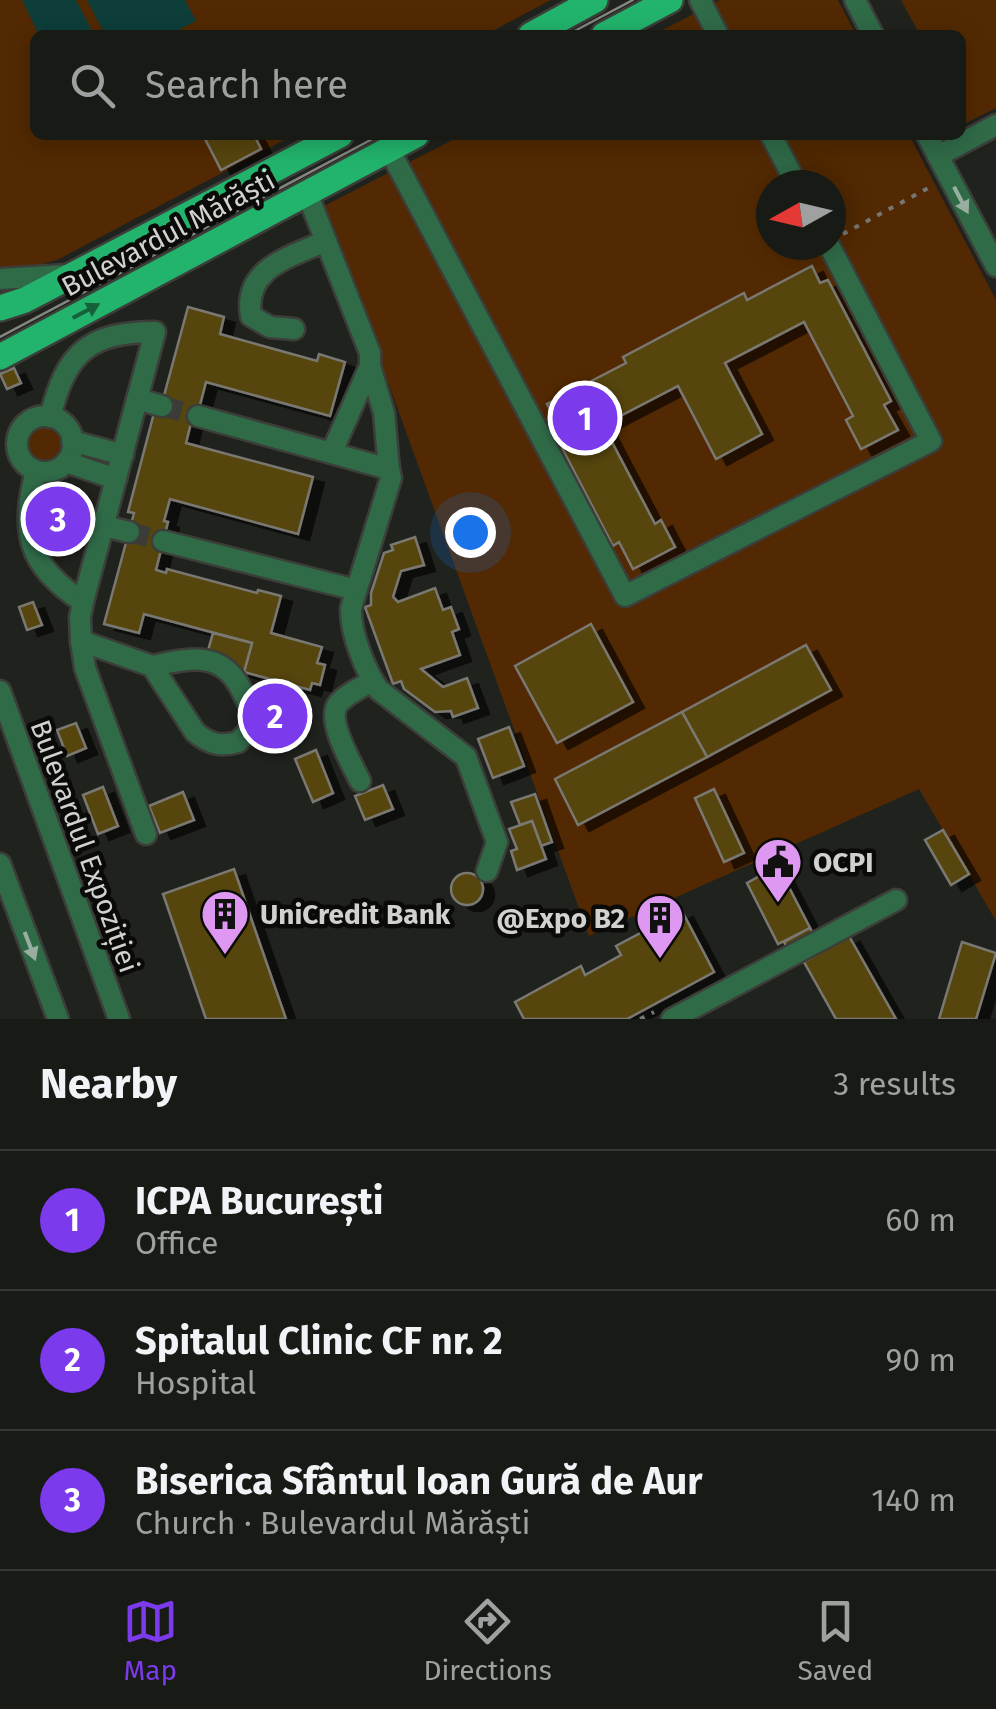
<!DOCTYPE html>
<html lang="en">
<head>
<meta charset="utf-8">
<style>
	:root { --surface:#181a16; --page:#21231f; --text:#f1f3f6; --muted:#9fa1a1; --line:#363835; --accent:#7c3aed }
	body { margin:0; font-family:"Fira Sans",sans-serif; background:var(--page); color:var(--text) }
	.compass { position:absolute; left:756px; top:170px; width:90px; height:90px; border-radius:50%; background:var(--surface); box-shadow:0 5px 25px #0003; rotate:262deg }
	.you { position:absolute; left:470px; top:532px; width:35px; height:35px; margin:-25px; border:8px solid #fff; border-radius:50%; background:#1a73e8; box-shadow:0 0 0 15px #1a73e833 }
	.badge { display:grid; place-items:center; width:65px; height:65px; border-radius:50%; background:var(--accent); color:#fff; font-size:32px; font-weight:700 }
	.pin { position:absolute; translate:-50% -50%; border:5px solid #fff; box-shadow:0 2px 10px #0006 }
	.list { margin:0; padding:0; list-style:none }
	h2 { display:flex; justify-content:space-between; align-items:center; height:130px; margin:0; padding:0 40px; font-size:42px }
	h2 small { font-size:32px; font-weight:400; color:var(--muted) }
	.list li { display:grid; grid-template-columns:65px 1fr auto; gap:30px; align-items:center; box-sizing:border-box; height:140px; padding:0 40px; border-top:2px solid var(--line) }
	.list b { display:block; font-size:38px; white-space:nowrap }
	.list p { margin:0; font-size:32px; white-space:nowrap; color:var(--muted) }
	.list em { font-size:32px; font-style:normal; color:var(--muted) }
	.icon { flex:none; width:55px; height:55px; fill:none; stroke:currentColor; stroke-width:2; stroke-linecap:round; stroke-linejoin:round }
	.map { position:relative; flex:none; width:996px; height:1019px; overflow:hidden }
	.search { position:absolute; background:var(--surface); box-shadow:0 5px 25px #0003; left:30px; right:30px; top:30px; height:110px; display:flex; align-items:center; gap:25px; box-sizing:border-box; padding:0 35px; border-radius:15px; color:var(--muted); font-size:38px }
	.sheet { height:550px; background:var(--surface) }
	nav { display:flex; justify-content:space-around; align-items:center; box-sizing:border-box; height:140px; border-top:2px solid var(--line); background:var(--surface); font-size:28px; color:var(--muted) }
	nav a { display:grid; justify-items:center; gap:5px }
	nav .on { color:var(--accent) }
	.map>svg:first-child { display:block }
	.green { fill:#522902; fill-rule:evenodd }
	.water { fill:#0d3e3a }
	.building { fill:#57450b; stroke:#7a7873; stroke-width:2.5; filter:url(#shadow) }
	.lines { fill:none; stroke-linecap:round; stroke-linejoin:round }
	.minor-tunnel { stroke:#3b3c38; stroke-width:20; stroke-dasharray:20 10; stroke-linecap:butt }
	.minor-casing { stroke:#3c3e39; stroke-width:25 }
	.major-casing { stroke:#3c3e39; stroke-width:30 }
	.path { stroke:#767773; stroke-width:4; stroke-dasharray:5 8; stroke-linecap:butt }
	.minor { stroke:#306b48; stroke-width:20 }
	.major { stroke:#22b46c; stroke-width:25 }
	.tram { stroke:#848682; stroke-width:2.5 }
	.oneway { fill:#99aea0 }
	.oneway2 { fill:#16603a }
	.labels { text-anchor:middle; stroke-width:9; stroke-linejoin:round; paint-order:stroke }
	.street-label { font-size:28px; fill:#d1d2cf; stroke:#0a0b09 }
	.poi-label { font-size:28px; font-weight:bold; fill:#d1d2cf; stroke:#0a0b09; text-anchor:start }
</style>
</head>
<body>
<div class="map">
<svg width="996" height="1019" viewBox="0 0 996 1019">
	<defs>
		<filter id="shadow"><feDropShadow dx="11" dy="6" stdDeviation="0" flood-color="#0009"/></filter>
	</defs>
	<rect width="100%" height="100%" fill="#20221d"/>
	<g class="green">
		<path d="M0,0H551L485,35H35V135H294L57,260L18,271L0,270Z"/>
		<path d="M720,0H838L856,35H653Z"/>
		<path d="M901,0H996V108L966,123L961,120V35H920Z"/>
		<path d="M462,135H909L996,300V921L919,789L589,936L324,206ZM771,185H831V245H771Z"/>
		<circle cx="44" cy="444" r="18"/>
	</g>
	<g class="water">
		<path d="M22,0H76L94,35H39Z"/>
		<path d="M87,0H185L196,21L169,35H105Z"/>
	</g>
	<g class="building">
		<path d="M203,135H254L261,149L221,170Z"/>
		<path d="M812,266L820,283L828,280L891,401L884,405L898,430L861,449L846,420L853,416L804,322L725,363L762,434L716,459L678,386L603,425L655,524L661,520L675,547L633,569L619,542L613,546L550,425L556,421L547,404L626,363L623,357L744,293L747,300Z"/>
		<path d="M188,307L224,317L220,334L317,361L319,354L345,362L330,416L206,382L195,424L191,423L186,443L313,477L298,534L170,499L164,521L168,522L156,570L166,573L167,569L257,593L258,590L281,596L271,633L322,647L317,663L325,665L320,685L312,683L310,690L244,672L252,643L144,614L139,633L104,624L134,513L128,512L154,413L159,414Z"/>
		<path d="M14,368L21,383L7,389L0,374Z"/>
		<path d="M61,492L73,510L74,517L70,521L72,541L50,543L44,513L46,501L50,493Z"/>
		<path d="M415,537L424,565L401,571L393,597L398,602L435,588L443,610L451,607L459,629L452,632L460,655L421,669L443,687L467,678L478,708L453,717L451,711L435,712L404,689L401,681L393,684L365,607L371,605V593L384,553L393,550L391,545Z"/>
		<path d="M33,602L42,625L27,630L19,607Z"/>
		<path d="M591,624L633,702L557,743L515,666Z"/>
		<path d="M213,633L252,643L244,672L205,661Z"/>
		<path d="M806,645L831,690L707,757L682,712Z"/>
		<path d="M682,712L707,757L578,825L555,779Z"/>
		<path d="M76,723L86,748L67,756L57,730Z"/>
		<path d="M509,727L524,766L493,778L478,739Z"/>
		<path d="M316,750L333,793L313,802L295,759Z"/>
		<path d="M383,785L393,809L365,820L355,796Z"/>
		<path d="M103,787L118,826L98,834L83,795Z"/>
		<path d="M714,789L744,853L724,862L695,798Z"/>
		<path d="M183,792L194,820L160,833L149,806Z"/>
		<path d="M535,794L552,842L541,846L532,821L520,825L511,802Z"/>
		<path d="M532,821L546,859L517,870L511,851L517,849L509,829Z"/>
		<path d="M943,830L969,874L951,885L925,840Z"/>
		<path d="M778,866L810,928L778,944L747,883Z"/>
		<path d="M234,869L286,1019H206L163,894Z"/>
		<circle cx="467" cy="889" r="16"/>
		<path d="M682,911L714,972L627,1019H524L515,1002L581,966L585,975L621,955L616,946Z"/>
		<path d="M810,928L822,951L804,962L795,945L788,949L784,942Z"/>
		<path d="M849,936L896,1019H836L804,962Z"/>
		<path d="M962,942L996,953L976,1019H939Z"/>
	</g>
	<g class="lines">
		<g class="minor-tunnel">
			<path d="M162,406L198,416"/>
			<path d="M129,532L163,541"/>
		</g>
		<g class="minor-casing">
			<g id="minor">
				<path d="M700,0L718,35"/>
				<path d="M855,0L873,35"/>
				<path d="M771,135L797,185"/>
				<path d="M927,135L996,266"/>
				<path d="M389,149L625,596L931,441L829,245"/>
				<path d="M938,156L996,125"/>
				<path d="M307,193L370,353V366L332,452"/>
				<path d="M0,279L66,275"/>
				<path d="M294,329L270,327L251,316C243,268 290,257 326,241"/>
				<path d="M370,366L384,413L389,469"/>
				<path d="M137,399L162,406"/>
				<path d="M198,416L389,469L391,478L351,608C350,632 365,671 379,690L466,757L497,842L487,871"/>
				<circle cx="45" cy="444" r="28"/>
				<path d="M72,441L123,455"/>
				<path d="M66,462L116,479"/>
				<path d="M36,471C20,533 28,566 83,602L155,332C87,332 66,354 50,417"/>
				<path d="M104,526L129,532"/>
				<path d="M163,541L356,590"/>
				<path d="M83,602L80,617L81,641L152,666L195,732C209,744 220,747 238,742L253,726C254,712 247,701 241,689C221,649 188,659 152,666"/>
				<path d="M81,641L85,668L146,834"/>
				<path d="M0,691L119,1019"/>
				<path d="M360,781C352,764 326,720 338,704C346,694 362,687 373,681"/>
				<path d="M0,864L58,1019"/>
				<path d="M672,1019L896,900"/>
			</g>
		</g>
		<g class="major-casing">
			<g id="major">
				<path d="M531,35L595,0"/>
				<path d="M604,35L670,0"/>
				<path d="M0,308L25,300L340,135"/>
				<path d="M0,357L416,135"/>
			</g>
		</g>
		<g class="path">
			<path d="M843,234L932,186"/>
			<path d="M640,1019L654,1012"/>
		</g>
		<use href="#minor" class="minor"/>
		<use href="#major" class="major"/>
		<g class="tram">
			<path d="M567,35L633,0"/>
			<path d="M0,337L380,135"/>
		</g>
	</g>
	<defs><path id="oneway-solid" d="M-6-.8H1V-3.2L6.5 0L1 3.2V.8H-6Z" transform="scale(2.5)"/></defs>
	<g class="oneway">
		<use href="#oneway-solid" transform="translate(961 200) rotate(62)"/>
		<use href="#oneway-solid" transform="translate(30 946) rotate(69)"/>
	</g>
	<use class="oneway2" href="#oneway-solid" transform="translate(86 311) rotate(-28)"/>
	<defs>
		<g id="civic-pin" transform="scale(2.5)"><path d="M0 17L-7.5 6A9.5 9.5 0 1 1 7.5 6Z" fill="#df98f1" stroke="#0a0b09"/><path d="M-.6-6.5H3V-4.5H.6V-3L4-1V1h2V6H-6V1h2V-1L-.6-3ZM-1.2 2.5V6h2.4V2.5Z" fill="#111"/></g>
		<g id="building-pin" transform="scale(2.5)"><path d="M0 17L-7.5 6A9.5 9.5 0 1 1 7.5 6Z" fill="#df98f1" stroke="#0a0b09"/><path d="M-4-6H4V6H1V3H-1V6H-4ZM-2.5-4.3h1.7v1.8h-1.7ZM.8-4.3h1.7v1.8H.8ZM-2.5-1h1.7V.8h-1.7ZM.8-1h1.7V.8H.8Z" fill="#111"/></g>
	</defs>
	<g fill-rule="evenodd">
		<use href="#civic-pin" x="778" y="862"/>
		<use href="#building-pin" x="225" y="914"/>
		<use href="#building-pin" x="660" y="918"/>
	</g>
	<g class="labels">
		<g class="street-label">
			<text transform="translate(168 233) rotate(-28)" y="10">Bulevardul Mărăști</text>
			<text transform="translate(85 846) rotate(70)" y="10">Bulevardul Expoziției</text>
		</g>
		<g class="poi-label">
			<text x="813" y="872">OCPI</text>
			<text x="260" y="924">UniCredit Bank</text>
			<text x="625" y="928" text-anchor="end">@Expo B2</text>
		</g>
	</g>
</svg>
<svg class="compass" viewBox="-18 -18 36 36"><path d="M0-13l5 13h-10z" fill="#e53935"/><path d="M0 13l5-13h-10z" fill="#9fa1a1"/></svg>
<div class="you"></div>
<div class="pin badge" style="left:585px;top:418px">1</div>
<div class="pin badge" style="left:275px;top:716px">2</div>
<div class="pin badge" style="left:58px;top:519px">3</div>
<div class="search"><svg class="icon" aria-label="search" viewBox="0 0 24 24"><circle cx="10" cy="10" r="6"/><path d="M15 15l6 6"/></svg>Search here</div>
</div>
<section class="sheet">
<h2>Nearby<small>3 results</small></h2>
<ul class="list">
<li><span class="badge">1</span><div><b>ICPA București</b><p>Office</p></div><em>60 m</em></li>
<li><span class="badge">2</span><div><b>Spitalul Clinic CF nr. 2</b><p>Hospital</p></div><em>90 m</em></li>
<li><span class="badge">3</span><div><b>Biserica Sfântul Ioan Gură de Aur</b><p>Church · Bulevardul Mărăști</p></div><em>140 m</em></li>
</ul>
</section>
<nav>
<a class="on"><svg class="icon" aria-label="map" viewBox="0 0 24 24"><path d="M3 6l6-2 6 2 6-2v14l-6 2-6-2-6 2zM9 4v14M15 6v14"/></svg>Map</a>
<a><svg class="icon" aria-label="directions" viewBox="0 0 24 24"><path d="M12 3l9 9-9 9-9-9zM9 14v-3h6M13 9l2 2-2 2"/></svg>Directions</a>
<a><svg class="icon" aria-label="saved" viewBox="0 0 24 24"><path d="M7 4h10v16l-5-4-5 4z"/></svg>Saved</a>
</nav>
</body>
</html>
